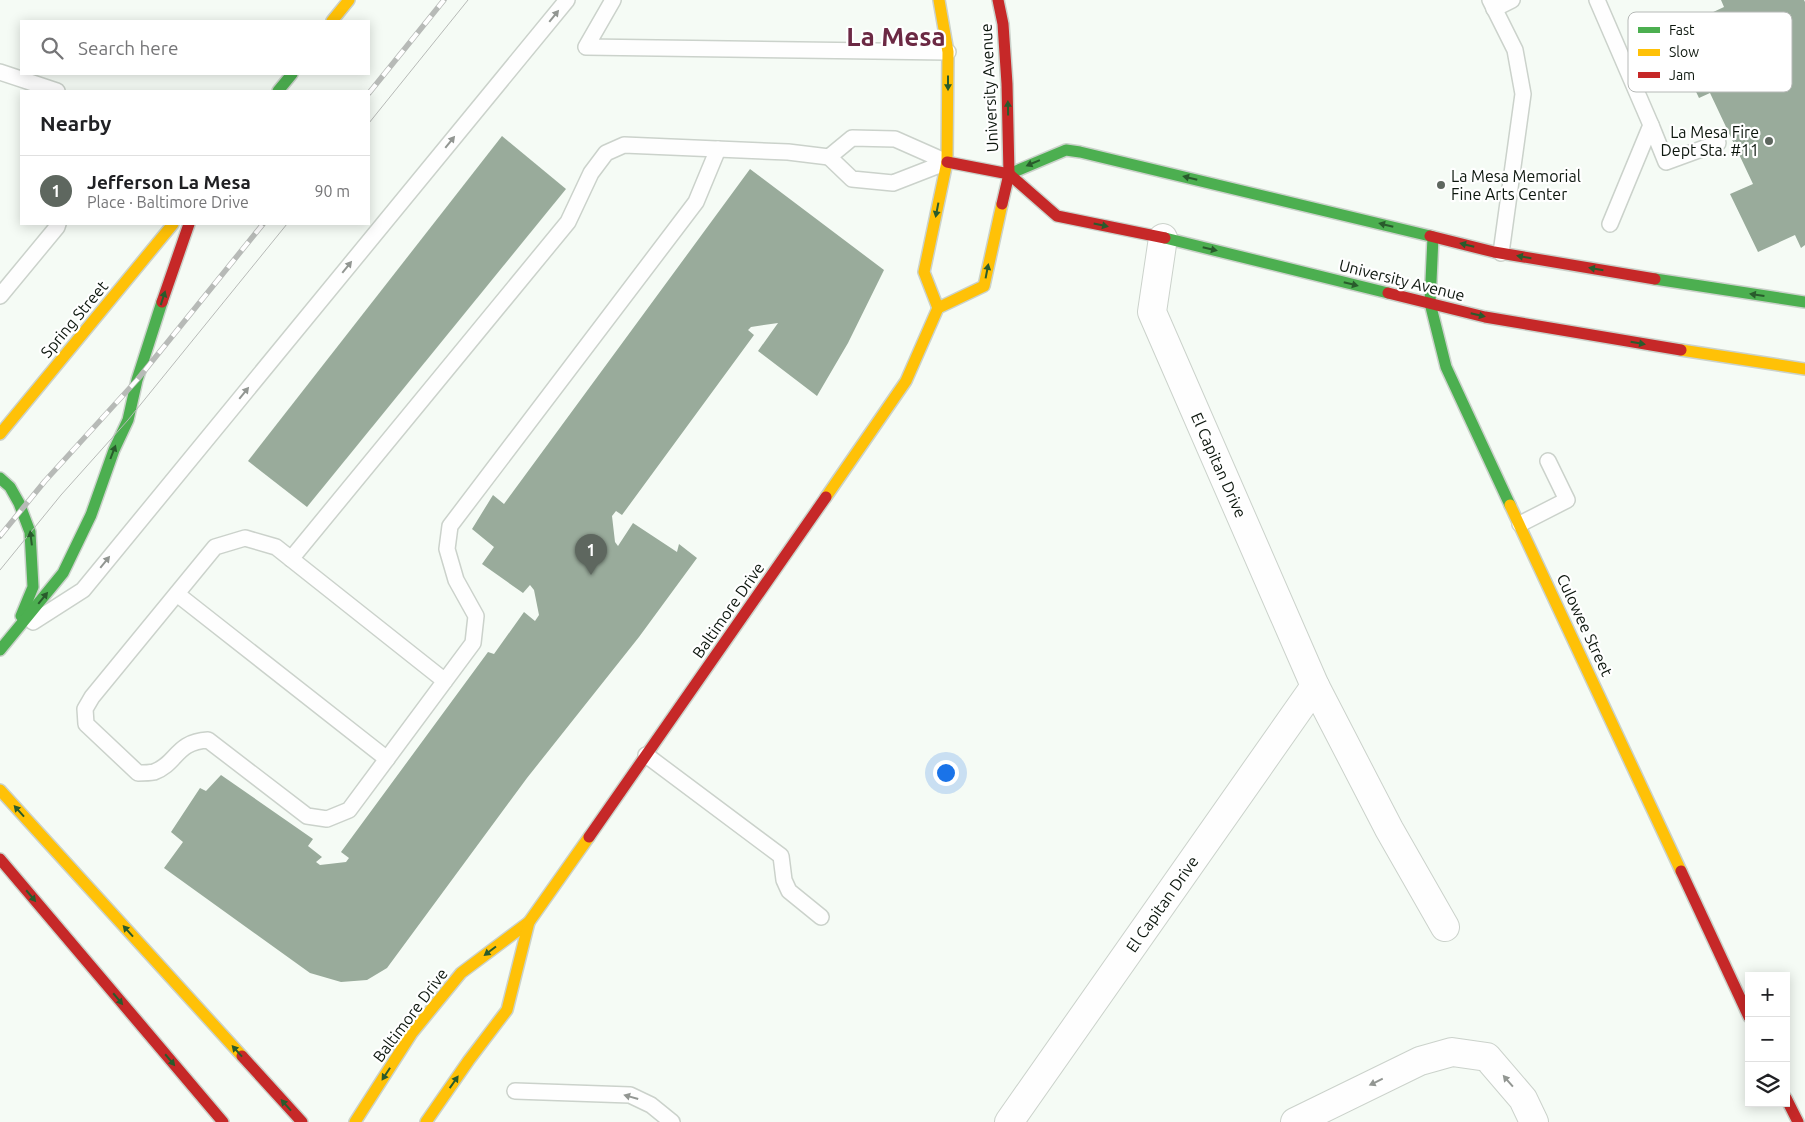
<!DOCTYPE html>
<html lang="en">
<head>
<meta charset="utf-8">
<style>
	:root { --surface:#fff; --page:#f2f2f2; --text:#202124; --muted:#757577; --line:#e0e0e0; --accent:#5e675f }
	body { margin:0; font-family:Ubuntu,sans-serif; background:var(--page); color:var(--text) }
	.controls { position:absolute; right:15px; bottom:15px; display:grid; overflow:hidden; border-radius:0px; box-shadow:0 2px 12px #0003 }
	.controls button { width:45px; height:45px; display:grid; place-items:center; padding:0; border:0; border-bottom:1px solid var(--line); background:var(--surface); color:var(--text); font:25px sans-serif }
	.you { position:absolute; left:945px; top:772px; width:18px; height:18px; margin:-12px; border:4px solid #fff; border-radius:50%; background:#1a73e8; box-shadow:0 0 0 8px #1a73e833 }
	.badge { display:grid; place-items:center; width:32px; height:32px; border-radius:50%; background:var(--accent); color:#fff; font-size:16px; font-weight:700 }
	.pin { position:absolute; translate:-50% -41px; filter:drop-shadow(0 1px 2px #0008) }
	.pin::after { content:''; position:absolute; top:26px; width:18px; height:15px; background:inherit; clip-path:polygon(0 0,100% 0,50% 100%) }
	.list { margin:0; padding:0; list-style:none }
	h2 { display:flex; justify-content:space-between; align-items:center; height:65px; margin:0; padding:0 20px; font-size:21px }
	h2 small { font-size:16px; font-weight:400; color:var(--muted) }
	.list li { display:grid; grid-template-columns:32px 1fr auto; gap:15px; align-items:center; box-sizing:border-box; height:70px; padding:0 20px; border-top:1px solid var(--line) }
	.list b { display:block; font-size:19px; white-space:nowrap }
	.list p { margin:0; font-size:16px; white-space:nowrap; color:var(--muted) }
	.list em { font-size:16px; font-style:normal; color:var(--muted) }
	.icon { flex:none; width:28px; height:28px; fill:none; stroke:currentColor; stroke-width:2; stroke-linecap:round; stroke-linejoin:round }
	.map { position:relative; flex:none; width:1805px; height:1122px; overflow:hidden }
	.search { position:absolute; background:var(--surface); box-shadow:0 2px 12px #0003; left:20px; top:20px; width:350px; height:55px; display:flex; align-items:center; gap:12px; box-sizing:border-box; padding:0 18px; border-radius:0px; color:var(--muted); font-size:19px }
	.panel { position:absolute; background:var(--surface); box-shadow:0 2px 12px #0003; left:20px; top:90px; width:350px; height:135px; border-radius:0px }
	.map>svg:first-child { display:block }
	.building { fill:#99ab9b }
	.lines { fill:none; stroke-linecap:round; stroke-linejoin:round }
	.lane-casing { stroke:#cbd2cb; stroke-width:18 }
	.street-casing { stroke:#cbd2cb; stroke-width:30 }
	.fast-casing { stroke:#cbd2cb; stroke-width:14 }
	.slow-casing { stroke:#cbd2cb; stroke-width:14 }
	.jam-casing { stroke:#cbd2cb; stroke-width:14 }
	.lane { stroke:#fefefe; stroke-width:15 }
	.street { stroke:#fefefe; stroke-width:28 }
	.fast { stroke:#4caf50; stroke-width:11 }
	.slow { stroke:#ffc107; stroke-width:11 }
	.jam { stroke:#c62828; stroke-width:11 }
	.tram { stroke:#b7bab7; stroke-width:1 }
	.rail-casing { stroke:#b7bab7; stroke-width:5.5 }
	.rail { stroke:#fff; stroke-width:4; stroke-dasharray:11; stroke-linecap:butt }
	.oneway { fill:#929692 }
	.oneway2 { fill:#295b2c }
	.poi-dot { fill:#5e675f; stroke:#fff; stroke-width:2 }
	.labels { text-anchor:middle; stroke-width:4.5; stroke-linejoin:round; paint-order:stroke }
	.street-label { font-size:16px; fill:#0d170e; stroke:#fff }
	.poi-label { font-size:16px; fill:#0d170e; stroke:#fff; text-anchor:end }
	.town-label { font-size:26px; font-weight:bold; fill:#6c2944; stroke:#fff }
	.key { fill:#fff; stroke:#b6b9b7; stroke-width:1 }
	.key-label { font-size:14px; fill:#0d170e }
</style>
</head>
<body>
<div class="map">
<svg width="1805" height="1122" viewBox="0 0 1805 1122">
	<rect width="100%" height="100%" fill="#f5fbf5"/>
	<g class="building">
		<path d="M1721,0H1804L1805,2V245L1801,248L1795,235L1758,252L1730,194L1753,184L1710,93L1699,98L1668,33L1724,7Z"/>
		<path d="M502,136L566,189L307,507L248,461Z"/>
		<path d="M750,169L884,270L848,343L817,396L758,351L778,323L751,327L748,330L754,335L622,515L616,511L612,516L615,542L618,546L633,523L677,552L679,544L697,558L639,637L527,778L387,968L367,980L341,982L310,973L164,868L183,842L171,832L200,788L206,791L221,775L313,839L308,846L322,857L316,862L320,865L346,862L349,858L341,852L488,652L494,654L524,612L535,621L539,615L534,590L530,585L523,593L482,564L494,547L472,529L493,495L504,504Z"/>
	</g>
	<g class="lines">
		<g class="lane-casing">
			<g id="lane">
				<path d="M613,0L586,47L948,52"/>
				<path d="M1490,0L1515,50L1523,94L1501,253"/>
				<path d="M1597,0L1651,125L1610,224"/>
				<path d="M1494,9L1512,0"/>
				<path d="M0,72L57,91"/>
				<path d="M1651,125L1666,162L1718,143"/>
				<path d="M852,138L895,139L947,162L893,183L852,179L829,157Z"/>
				<path d="M0,296L57,227L58,224"/>
				<path d="M1520,524L1567,500L1548,461"/>
				<path d="M291,559L568,222L591,173L606,153L624,145L788,152L829,157"/>
				<path d="M177,594L387,759"/>
				<path d="M33,622L83,590L567,0"/>
				<path d="M445,681L276,547L245,538L215,547L92,697L85,709L86,724L138,773C143,773 149,773 154,772C178,763 175,742 208,740L307,816L327,819L349,810L473,643L476,616L456,580L447,549L450,526L696,202L718,149"/>
				<path d="M646,755L781,856L784,880L789,891L821,917"/>
				<path d="M515,1091L630,1095L651,1105L672,1122"/>
			</g>
		</g>
		<g class="street-casing">
			<g id="street">
				<path d="M1163,238L1152,312L1315,686L1389,829L1445,927"/>
				<path d="M1009,1122L1315,686"/>
				<path d="M1295,1122L1420,1061L1452,1052L1487,1057L1523,1099L1534,1122"/>
			</g>
		</g>
		<g class="fast-casing">
			<g id="fast">
				<path d="M278,91L292,74"/>
				<path d="M1009,174L1066,150L1080,152L1430,236"/>
				<path d="M1433,237L1430,303L1446,367L1510,505"/>
				<path d="M1165,238L1388,293"/>
				<path d="M1655,279L1805,302"/>
				<path d="M0,478L10,487L19,503L30,532L33,587L21,616"/>
				<path d="M0,650L63,573L91,515L114,450L128,420L137,380L162,302"/>
			</g>
		</g>
		<g class="slow-casing">
			<g id="slow">
				<path d="M332,21L349,0"/>
				<path d="M938,308L924,272L947,162L948,52L939,0"/>
				<path d="M1681,350L1805,369"/>
				<path d="M0,434L173,224"/>
				<path d="M826,497L906,381L938,308L984,286L1002,204"/>
				<path d="M1510,505L1681,871"/>
				<path d="M0,790L242,1056"/>
				<path d="M355,1122L412,1033L461,973L529,922L589,837"/>
				<path d="M426,1122L469,1060L507,1010L529,922"/>
			</g>
		</g>
		<g class="jam-casing">
			<g id="jam">
				<path d="M998,0L1003,24L1007,84L1009,174L1002,204"/>
				<path d="M947,162L1009,174L1057,216L1165,238"/>
				<path d="M1430,236L1494,252L1655,279"/>
				<path d="M1388,293L1485,317L1681,350"/>
				<path d="M162,302L189,224"/>
				<path d="M589,837L826,497"/>
				<path d="M0,859L223,1122"/>
				<path d="M1681,871L1749,1017"/>
				<path d="M242,1056L302,1122"/>
				<path d="M1786,1098L1798,1122"/>
			</g>
		</g>
		<use href="#lane" class="lane"/>
		<use href="#street" class="street"/>
		<use href="#fast" class="fast"/>
		<use href="#slow" class="slow"/>
		<use href="#jam" class="jam"/>
		<g class="tram">
			<path d="M369,123L468,0"/>
			<path d="M0,570L61,495L128,420L287,224"/>
		</g>
		<g class="rail-casing">
			<g id="rail">
				<path d="M369,93L444,0"/>
				<path d="M0,536L45,481L137,380L263,224"/>
			</g>
		</g>
		<use href="#rail" class="rail"/>
	</g>
	<defs><path id="oneway-solid" d="M-6-.8H1V-3.2L6.5 0L1 3.2V.8H-6Z" transform="scale(1.25)"/></defs>
	<g class="oneway">
		<use href="#oneway-solid" transform="translate(554 16) rotate(-51)"/>
		<use href="#oneway-solid" transform="translate(450 142) rotate(-51)"/>
		<use href="#oneway-solid" transform="translate(347 267) rotate(-51)"/>
		<use href="#oneway-solid" transform="translate(244 393) rotate(-51)"/>
		<use href="#oneway-solid" transform="translate(105 562) rotate(-51)"/>
		<use href="#oneway-solid" transform="translate(1508 1081) rotate(-131)"/>
		<use href="#oneway-solid" transform="translate(1376 1082) rotate(154)"/>
		<use href="#oneway-solid" transform="translate(631 1097) rotate(-164)"/>
	</g>
	<g class="oneway2">
		<use href="#oneway-solid" transform="translate(948 83) rotate(90)"/>
		<use href="#oneway-solid" transform="translate(1008 108) rotate(-91)"/>
		<use href="#oneway-solid" transform="translate(1033 163) rotate(157)"/>
		<use href="#oneway-solid" transform="translate(1190 178) rotate(-166)"/>
		<use href="#oneway-solid" transform="translate(937 210) rotate(101)"/>
		<use href="#oneway-solid" transform="translate(1101 225) rotate(12)"/>
		<use href="#oneway-solid" transform="translate(1386 225) rotate(-166)"/>
		<use href="#oneway-solid" transform="translate(1467 245) rotate(-166)"/>
		<use href="#oneway-solid" transform="translate(1210 249) rotate(13)"/>
		<use href="#oneway-solid" transform="translate(1524 257) rotate(-170)"/>
		<use href="#oneway-solid" transform="translate(1596 269) rotate(-170)"/>
		<use href="#oneway-solid" transform="translate(987 271) rotate(-79)"/>
		<use href="#oneway-solid" transform="translate(1351 284) rotate(14)"/>
		<use href="#oneway-solid" transform="translate(1757 295) rotate(-172)"/>
		<use href="#oneway-solid" transform="translate(163 298) rotate(-72)"/>
		<use href="#oneway-solid" transform="translate(1478 315) rotate(13)"/>
		<use href="#oneway-solid" transform="translate(1638 343) rotate(10)"/>
		<use href="#oneway-solid" transform="translate(113 452) rotate(-69)"/>
		<use href="#oneway-solid" transform="translate(31 538) rotate(-97)"/>
		<use href="#oneway-solid" transform="translate(43 598) rotate(-51)"/>
		<use href="#oneway-solid" transform="translate(19 811) rotate(-132)"/>
		<use href="#oneway-solid" transform="translate(31 896) rotate(50)"/>
		<use href="#oneway-solid" transform="translate(128 931) rotate(-132)"/>
		<use href="#oneway-solid" transform="translate(490 951) rotate(143)"/>
		<use href="#oneway-solid" transform="translate(118 999) rotate(50)"/>
		<use href="#oneway-solid" transform="translate(237 1051) rotate(-132)"/>
		<use href="#oneway-solid" transform="translate(170 1060) rotate(50)"/>
		<use href="#oneway-solid" transform="translate(386 1074) rotate(123)"/>
		<use href="#oneway-solid" transform="translate(454 1082) rotate(-55)"/>
		<use href="#oneway-solid" transform="translate(286 1105) rotate(-132)"/>
	</g>
	<g class="poi-dot">
		<circle cx="1769" cy="141" r="5"/>
		<circle cx="1441" cy="185" r="5"/>
	</g>
	<g class="labels">
		<g class="street-label">
			<text transform="translate(989 88) rotate(-93)" y="6">University Avenue</text>
			<text transform="translate(1402 280) rotate(14)" y="6">University Avenue</text>
			<text transform="translate(74 319) rotate(-50)" y="6">Spring Street</text>
			<text transform="translate(1219 465) rotate(66)" y="6">El Capitan Drive</text>
			<text transform="translate(728 610) rotate(-55)" y="6">Baltimore Drive</text>
			<text transform="translate(1585 625) rotate(65)" y="6">Culowee Street</text>
			<text transform="translate(1162 904) rotate(-55)" y="6">El Capitan Drive</text>
			<text transform="translate(410 1015) rotate(-53)" y="6">Baltimore Drive</text>
		</g>
		<g class="poi-label">
			<text x="1759" y="138">La Mesa Fire<tspan x="1759" dy="18">Dept Sta. #11</tspan></text>
			<text x="1451" y="182" text-anchor="start">La Mesa Memorial<tspan x="1451" dy="18">Fine Arts Center</tspan></text>
		</g>
		<g class="town-label">
			<text x="896" y="46">La Mesa</text>
		</g>
	</g>
	<rect x="1628" y="12" width="164" height="80" rx="8" class="key"/>
	<rect x="1638" y="27" width="22" height="6" fill="#4caf50"/>
	<rect x="1638" y="49" width="22" height="7" fill="#ffc107"/>
	<rect x="1638" y="72" width="22" height="6" fill="#c62828"/>
	<g class="key-label">
		<text x="1669" y="35">Fast</text>
		<text x="1669" y="57">Slow</text>
		<text x="1669" y="80">Jam</text>
	</g>
</svg>
<div class="controls">
<button>+</button>
<button>−</button>
<button><svg class="icon" aria-label="layers" viewBox="0 0 24 24"><path d="M12 4l9 5-9 5-9-5zM3 14l9 5 9-5"/></svg></button>
</div>
<div class="you"></div>
<div class="pin badge" style="left:591px;top:575px">1</div>
<div class="search"><svg class="icon" aria-label="search" viewBox="0 0 24 24"><circle cx="10" cy="10" r="6"/><path d="M15 15l6 6"/></svg>Search here</div>
<section class="panel">
<h2>Nearby<small></small></h2>
<ul class="list">
<li><span class="badge">1</span><div><b>Jefferson La Mesa</b><p>Place · Baltimore Drive</p></div><em>90 m</em></li>
</ul>
</section>
</div>
</body>
</html>
